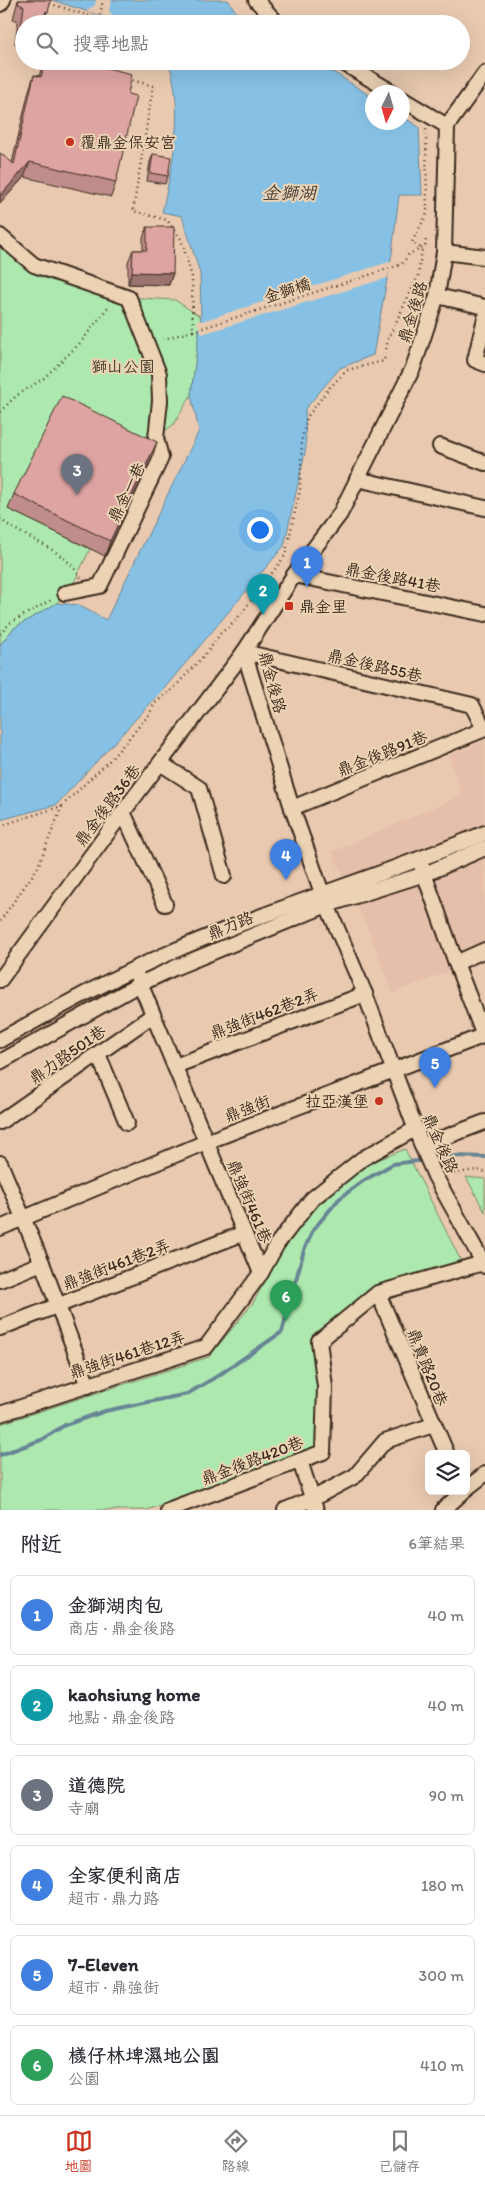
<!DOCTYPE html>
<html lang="zh-TW">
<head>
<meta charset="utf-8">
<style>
	:root { --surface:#fff; --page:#f2f2f3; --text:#2b2b33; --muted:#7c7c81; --line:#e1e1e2; --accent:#c8321e }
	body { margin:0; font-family:Itim,"LXGW WenKai TC",sans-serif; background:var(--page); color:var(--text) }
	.controls { position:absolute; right:15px; bottom:15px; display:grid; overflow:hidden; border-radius:8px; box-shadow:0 5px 20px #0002 }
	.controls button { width:45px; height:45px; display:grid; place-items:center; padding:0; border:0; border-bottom:1px solid var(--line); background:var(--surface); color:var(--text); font:25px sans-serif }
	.compass { position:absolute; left:365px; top:85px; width:45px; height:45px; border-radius:50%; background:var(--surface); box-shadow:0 5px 20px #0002; rotate:185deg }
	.you { position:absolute; left:259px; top:529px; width:18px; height:18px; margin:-12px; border:4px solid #fff; border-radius:50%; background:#1a73e8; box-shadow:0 0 0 8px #1a73e833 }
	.badge { display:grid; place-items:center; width:32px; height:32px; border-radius:50%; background:var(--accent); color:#fff; font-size:16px; font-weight:700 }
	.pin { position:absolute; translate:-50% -41px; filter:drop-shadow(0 1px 2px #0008) }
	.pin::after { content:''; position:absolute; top:26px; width:18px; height:15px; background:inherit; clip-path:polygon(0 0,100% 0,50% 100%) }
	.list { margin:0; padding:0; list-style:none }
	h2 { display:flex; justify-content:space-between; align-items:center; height:65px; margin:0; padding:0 20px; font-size:21px }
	h2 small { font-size:16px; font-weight:400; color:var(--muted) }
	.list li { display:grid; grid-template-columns:32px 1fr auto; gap:15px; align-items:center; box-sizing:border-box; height:80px; margin:0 10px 10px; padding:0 10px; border:1px solid var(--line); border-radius:8px }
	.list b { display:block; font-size:19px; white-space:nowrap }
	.list p { margin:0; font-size:16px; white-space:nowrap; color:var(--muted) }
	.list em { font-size:16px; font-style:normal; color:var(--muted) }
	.icon { flex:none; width:28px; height:28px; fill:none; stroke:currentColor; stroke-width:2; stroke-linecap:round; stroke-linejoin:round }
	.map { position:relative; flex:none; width:485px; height:1510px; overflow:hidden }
	.search { position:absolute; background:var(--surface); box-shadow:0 5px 20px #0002; left:15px; right:15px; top:15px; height:55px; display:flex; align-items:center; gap:12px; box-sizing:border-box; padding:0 18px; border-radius:28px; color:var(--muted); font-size:19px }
	.sheet { height:605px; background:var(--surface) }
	nav { display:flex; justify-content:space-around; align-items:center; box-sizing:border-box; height:70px; border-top:1px solid var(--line); background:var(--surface); font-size:14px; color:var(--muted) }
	nav a { display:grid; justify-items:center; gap:2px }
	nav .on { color:var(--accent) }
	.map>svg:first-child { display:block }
	.built { fill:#e6bfac }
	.green { fill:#ade9af; stroke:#748a66 }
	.water { fill:#86c1e5; stroke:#688595 }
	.pier { fill:#e9cab0 }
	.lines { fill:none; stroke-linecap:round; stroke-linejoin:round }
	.stream { stroke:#688595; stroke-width:4 }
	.minor-casing { stroke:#3b2a1e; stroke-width:18 }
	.path { stroke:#3b2a1e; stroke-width:2.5; stroke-dasharray:1 4; stroke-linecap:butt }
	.minor { stroke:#ecd3b4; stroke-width:14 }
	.wall { fill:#bf8d8b; stroke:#3b2a1e }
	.shaded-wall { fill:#9b7371; stroke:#3b2a1e }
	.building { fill:#dea4a2; stroke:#3b2a1e }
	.poi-dot { fill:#c8321e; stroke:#ecd3b4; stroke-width:2 }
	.labels { text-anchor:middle; stroke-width:4; stroke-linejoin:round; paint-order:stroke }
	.poi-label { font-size:16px; fill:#3b2a1e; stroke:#ecd3b4; text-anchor:start }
	.street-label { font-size:16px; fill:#3b2a1e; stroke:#ecd3b4 }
	.park-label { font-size:16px; fill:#463d2c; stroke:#ecd3b4 }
	.water-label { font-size:18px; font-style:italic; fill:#46413c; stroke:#ecd3b4 }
</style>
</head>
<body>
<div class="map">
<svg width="485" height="1510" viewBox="0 0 485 1510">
	<rect width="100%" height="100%" fill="#e9cab0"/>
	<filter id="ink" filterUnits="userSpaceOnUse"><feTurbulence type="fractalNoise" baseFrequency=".02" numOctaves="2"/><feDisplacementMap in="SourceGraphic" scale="10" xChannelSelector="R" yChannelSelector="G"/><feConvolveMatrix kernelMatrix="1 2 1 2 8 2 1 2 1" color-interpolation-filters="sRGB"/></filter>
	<g filter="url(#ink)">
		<path class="built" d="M485,740V955L463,966L393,993L370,934L332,852L462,795L449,756Z"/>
		<g class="green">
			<path d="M0,245L30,271L107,296L175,300L201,317L191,395L174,424L156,438L8,509L90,549L74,582L57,603L14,628L0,645Z"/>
			<path d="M405,1149L462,1263L369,1289L312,1339L319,1389L318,1445L147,1510H0V1424L209,1357L253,1303L290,1237L320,1204L363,1166Z"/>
			<path d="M466,1177L485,1179V1212Z"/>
		</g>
		<g class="water">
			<path d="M52,0H228L244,24H126Z"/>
			<path d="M168,61H303L335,73L372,97V122H402L403,117L419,127L422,195H399L392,253L373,355L340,368L305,409L306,448L284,546L162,691L56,805L0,820V645L14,628L57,603L78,605L106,620L199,431L191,395L201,317L200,273L182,216L162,212C173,164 185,109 168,61Z"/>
		</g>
		<g class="pier">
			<path d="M96,0H112L109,10L115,20L86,11L95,5Z"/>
			<path d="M389,262L392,263L387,278L202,334L197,322L198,320L202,321Z"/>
		</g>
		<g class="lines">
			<g class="stream">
				<path d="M432,1159L456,1156L485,1157"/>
				<path d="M0,1455L41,1440L65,1425L105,1411L187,1394L216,1377L282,1332L304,1250L313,1230L339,1199L363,1181L393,1164L425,1160"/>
			</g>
			<g class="minor-casing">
				<g id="minor">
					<path d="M256,0L278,24"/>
					<path d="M0,4L3,0"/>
					<path d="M340,61L392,92"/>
					<path d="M402,99L447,126"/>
					<path d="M0,236L34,265L129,298L159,374L160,401L156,438L161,458L100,586L65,593"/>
					<path d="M444,252L485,257"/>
					<path d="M437,296L485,307"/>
					<path d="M485,318L475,360L485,364"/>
					<path d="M440,446L485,463"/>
					<path d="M357,479L485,508"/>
					<path d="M294,575L485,614"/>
					<path d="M244,652L292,808L322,893L365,994L422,1146L435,1176L485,1266"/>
					<path d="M244,652L472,705L484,729"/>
					<path d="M160,763L199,788L224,876"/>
					<path d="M292,808L485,729"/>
					<path d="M123,812L165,904"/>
					<path d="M421,865L456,963L484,1036"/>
					<path d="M456,963L485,950"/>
					<path d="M137,976L261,1273"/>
					<path d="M0,980L123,812L244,652L294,575L340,514L413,368L437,296L444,252L447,126L485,73"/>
					<path d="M0,1040C58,1008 115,976 176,950C277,906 383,876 485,833"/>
					<path d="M98,1054L127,1123"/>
					<path d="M0,1062L140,984L174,968L327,905L425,874L485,848"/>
					<path d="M175,1066L365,994"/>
					<path d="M0,1122L153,1015"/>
					<path d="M422,1146L485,1122"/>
					<path d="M0,1163L42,1263L88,1386"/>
					<path d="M0,1228L206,1142L485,1035"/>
					<path d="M0,1280L42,1263"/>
					<path d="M378,1293L447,1454"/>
					<path d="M0,1328L244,1233"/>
					<path d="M0,1414L206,1347L261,1273L277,1244L312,1199L362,1159L415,1129"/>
					<path d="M300,1461L316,1510"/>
					<path d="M466,1489L485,1474"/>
					<path d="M168,1510L323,1452L325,1387L319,1341L378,1293L483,1263"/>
					<path d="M285,1510L312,1499L355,1476L385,1441L433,1425"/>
					<path d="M443,1510L464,1491"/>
				</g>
			</g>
			<g class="path">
				<path d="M47,0L48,3L99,19"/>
				<path d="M98,24L103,0"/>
				<path d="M128,79L153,86L133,211L167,220L181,239L192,277L193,331L160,340"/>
				<path d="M193,331L388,269L402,264L409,254L425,247L426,239"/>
				<path d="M0,412L16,396L44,378L81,342L109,306"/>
				<path d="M0,519C26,540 63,547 81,578"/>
				<path d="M0,634L10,623L53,599"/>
				<path d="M0,826L62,806L111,759L148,716L155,703L173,689L209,650L220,634L237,619L285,556L300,490L302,438L307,417L330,387L347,370L384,361L388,339L418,276L422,249L412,242L427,214L426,128"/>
				<path d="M0,921L37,869L62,806"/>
				<path d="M449,1174L476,1170L485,1172"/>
			</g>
			<use href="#minor" class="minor"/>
		</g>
		<g class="wall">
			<path d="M18,0H51L43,24H24V52H20L15,43L18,21L13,19Z"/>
			<path d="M44,61H78L128,94L116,182L111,197L24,177L0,204V153L12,163L29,90L34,75L39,76Z"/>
			<path d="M153,154L168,176L165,184L147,181L150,162Z"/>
			<path d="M147,227L173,273L169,285L128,284V262L133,250H143V238Z"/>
			<path d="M152,458L105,556L8,509L14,494Z"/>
		</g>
		<g class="shaded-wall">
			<path d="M30,162L24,177L0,204V196Z"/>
			<path d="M132,272L173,273L169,285L128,284Z"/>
			<path d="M157,442L152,458L105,556L110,541Z"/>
		</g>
		<g class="building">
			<path d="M19,0H51L48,12L46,11L43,24H24V33L21,28L24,6L18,4Z"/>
			<path d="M45,61H78L132,74L128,94L136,96L116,182L30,162L0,196V153L14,164L34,75L41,77Z"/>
			<path d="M153,154L171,157L168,176L150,173Z"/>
			<path d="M147,227H174L173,273L132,272L133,250H147Z"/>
			<path d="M62,396L157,442L110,541L14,494Z"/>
		</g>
	</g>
	<g class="poi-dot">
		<circle cx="70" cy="142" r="5"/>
		<rect x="284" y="601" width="10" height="10" rx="2.5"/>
		<circle cx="379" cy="1101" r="5"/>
	</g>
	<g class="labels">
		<g class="poi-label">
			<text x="80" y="148">覆鼎金保安宮</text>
			<text x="299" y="612">鼎金里</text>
			<text x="369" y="1107" text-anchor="end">拉亞漢堡</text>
		</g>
		<g class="street-label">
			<text transform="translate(287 290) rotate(-18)" y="6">金獅橋</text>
			<text transform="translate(412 312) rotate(-73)" y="6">鼎金後路</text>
			<text transform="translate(126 492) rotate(-64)" y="6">鼎金一巷</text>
			<text transform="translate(393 577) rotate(11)" y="6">鼎金後路41巷</text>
			<text transform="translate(375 665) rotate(13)" y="6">鼎金後路55巷</text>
			<text transform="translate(273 682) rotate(75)" y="6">鼎金後路</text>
			<text transform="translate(382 753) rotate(-22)" y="6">鼎金後路91巷</text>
			<text transform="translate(107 805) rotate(-53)" y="6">鼎金後路36巷</text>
			<text transform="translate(230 925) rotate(-23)" y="6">鼎力路</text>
			<text transform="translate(264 1013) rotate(-21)" y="6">鼎強街462巷2弄</text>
			<text transform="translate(67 1054) rotate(-35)" y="6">鼎力路501巷</text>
			<text transform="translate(247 1108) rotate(-21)" y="6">鼎強街</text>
			<text transform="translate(441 1143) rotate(66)" y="6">鼎金後路</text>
			<text transform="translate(250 1201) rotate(67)" y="6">鼎強街461巷</text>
			<text transform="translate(116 1264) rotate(-21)" y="6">鼎強街461巷2弄</text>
			<text transform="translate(127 1354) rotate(-18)" y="6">鼎強街461巷12弄</text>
			<text transform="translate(428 1367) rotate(68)" y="6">鼎貴路20巷</text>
			<text transform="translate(252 1460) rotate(-21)" y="6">鼎金後路420巷</text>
		</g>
		<g class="park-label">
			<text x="123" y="372">獅山公園</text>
		</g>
		<g class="water-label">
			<text x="289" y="199">金獅湖</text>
		</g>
	</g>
</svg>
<div class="controls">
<button><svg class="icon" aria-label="layers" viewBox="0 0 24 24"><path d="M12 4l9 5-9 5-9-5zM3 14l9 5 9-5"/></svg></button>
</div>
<svg class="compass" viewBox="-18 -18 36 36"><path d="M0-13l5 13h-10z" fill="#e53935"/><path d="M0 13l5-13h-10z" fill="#7c7c81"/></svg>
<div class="you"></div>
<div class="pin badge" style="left:307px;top:587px;background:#3f7fe0">1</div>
<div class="pin badge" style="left:263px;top:615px;background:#0f9aa8">2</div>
<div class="pin badge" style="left:77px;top:495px;background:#6b7280">3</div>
<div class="pin badge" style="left:286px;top:880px;background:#3f7fe0">4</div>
<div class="pin badge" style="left:435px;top:1088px;background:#3f7fe0">5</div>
<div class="pin badge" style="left:286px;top:1321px;background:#2e9e5b">6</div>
<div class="search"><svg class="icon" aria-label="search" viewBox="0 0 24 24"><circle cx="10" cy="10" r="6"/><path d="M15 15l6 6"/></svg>搜尋地點</div>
</div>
<section class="sheet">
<h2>附近<small>6筆結果</small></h2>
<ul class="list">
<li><span class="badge" style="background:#3f7fe0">1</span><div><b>金獅湖肉包</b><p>商店 · 鼎金後路</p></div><em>40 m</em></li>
<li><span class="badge" style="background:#0f9aa8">2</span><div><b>kaohsiung home</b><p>地點 · 鼎金後路</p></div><em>40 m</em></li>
<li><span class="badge" style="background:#6b7280">3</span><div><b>道德院</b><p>寺廟</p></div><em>90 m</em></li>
<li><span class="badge" style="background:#3f7fe0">4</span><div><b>全家便利商店</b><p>超市 · 鼎力路</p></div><em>180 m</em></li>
<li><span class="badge" style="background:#3f7fe0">5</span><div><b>7-Eleven</b><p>超市 · 鼎強街</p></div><em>300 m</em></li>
<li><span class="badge" style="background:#2e9e5b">6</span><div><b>檨仔林埤濕地公園</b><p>公園</p></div><em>410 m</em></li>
</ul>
</section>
<nav>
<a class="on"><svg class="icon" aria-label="map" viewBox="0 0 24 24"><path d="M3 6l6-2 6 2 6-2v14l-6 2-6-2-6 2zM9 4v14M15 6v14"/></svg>地圖</a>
<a><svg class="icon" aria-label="directions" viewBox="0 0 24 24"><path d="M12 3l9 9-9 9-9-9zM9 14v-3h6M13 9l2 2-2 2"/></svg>路線</a>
<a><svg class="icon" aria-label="saved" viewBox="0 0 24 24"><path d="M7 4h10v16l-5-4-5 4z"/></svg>已儲存</a>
</nav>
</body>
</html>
